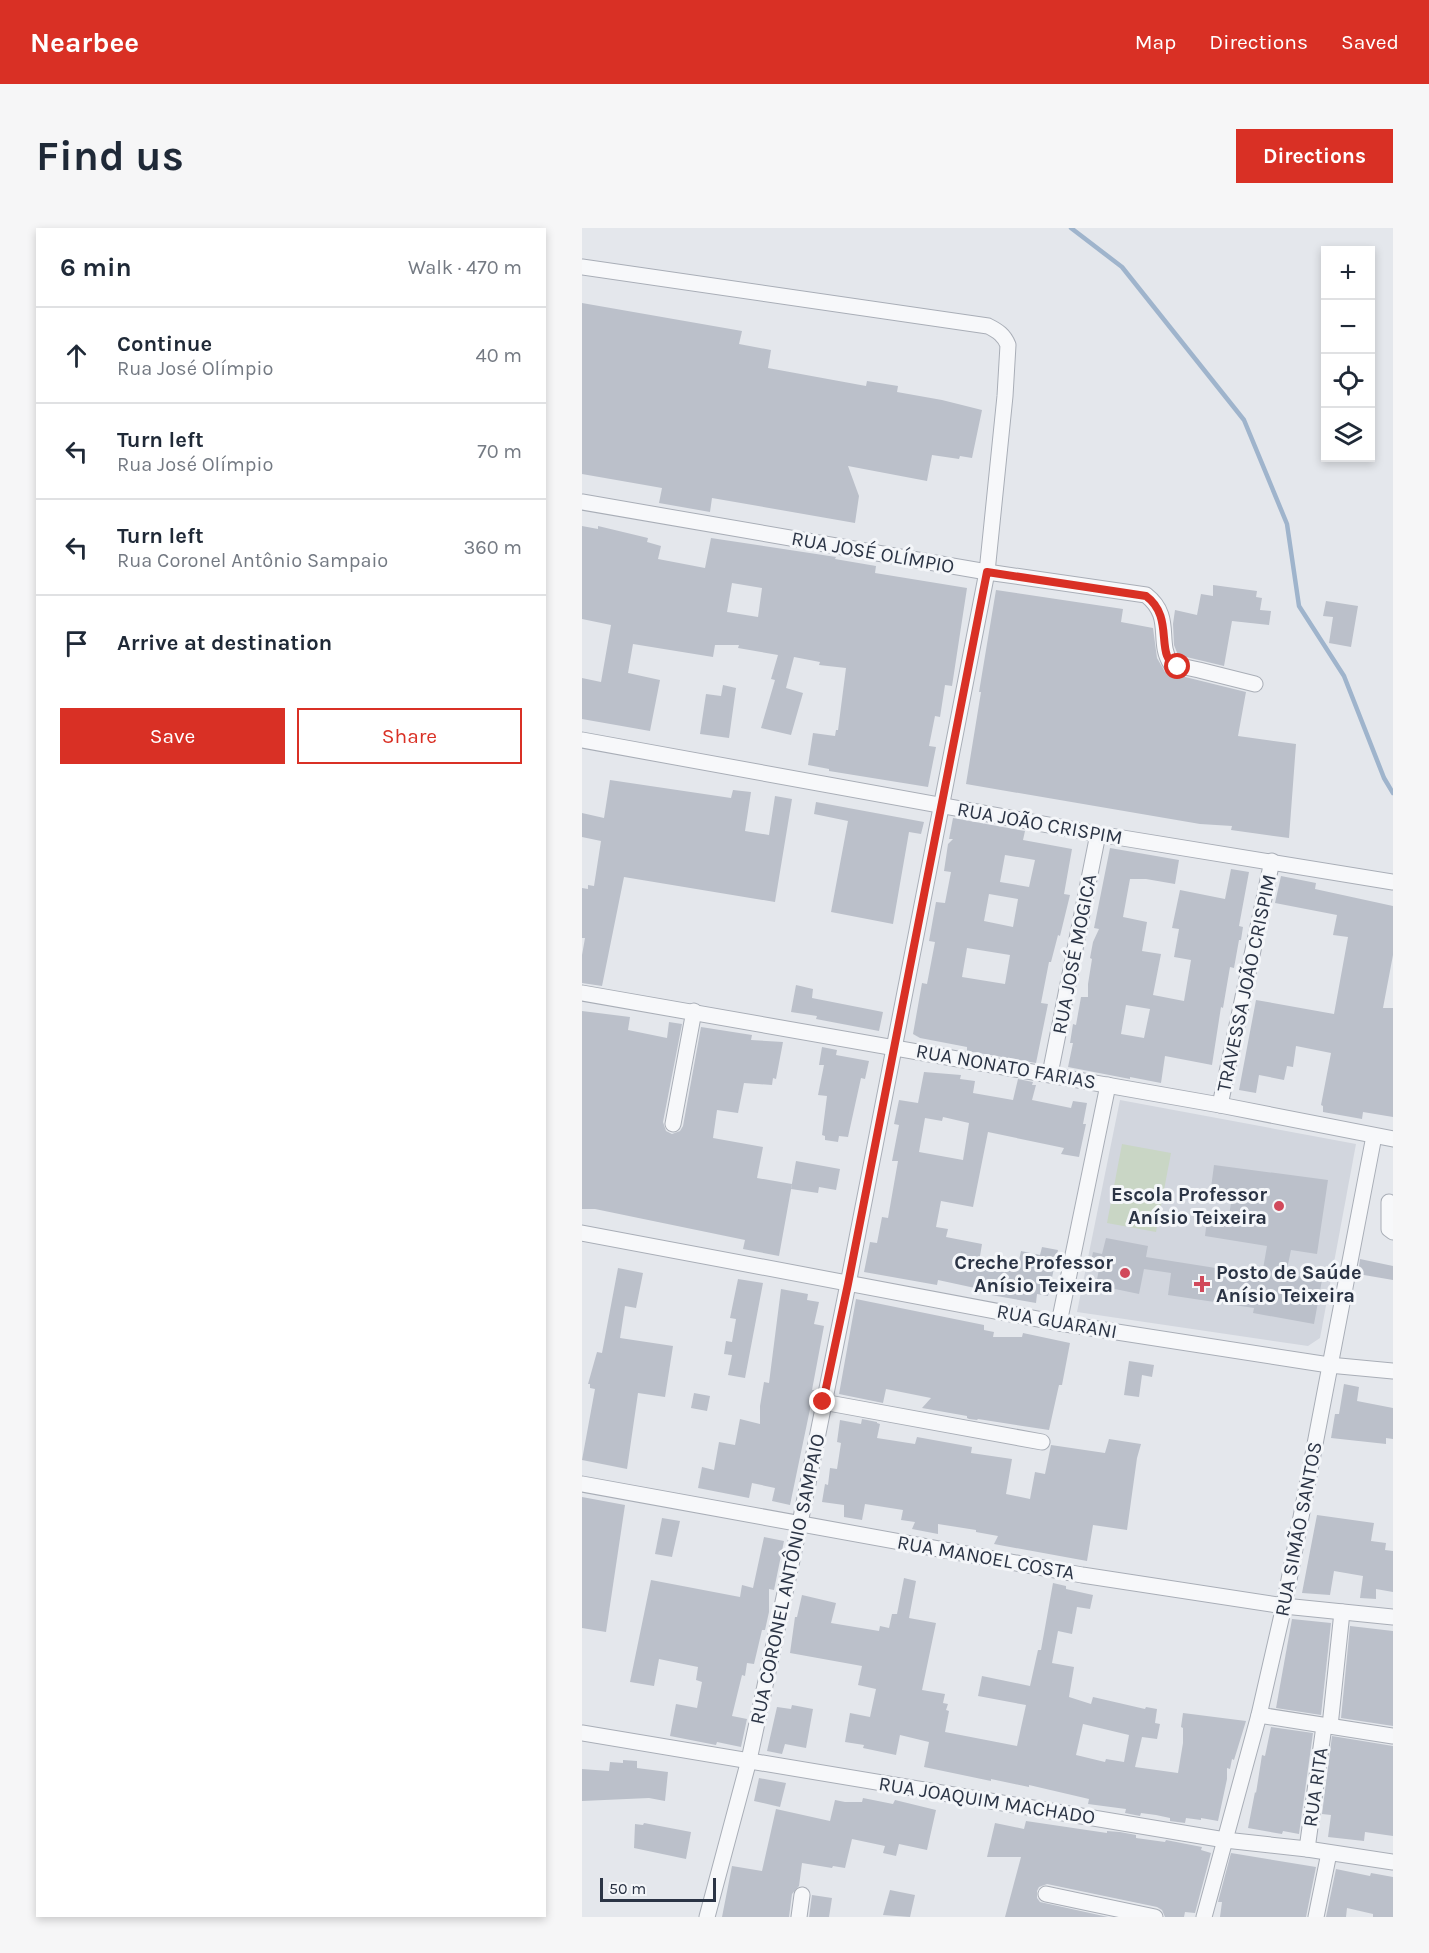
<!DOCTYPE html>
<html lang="en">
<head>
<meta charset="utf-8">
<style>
	:root { --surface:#fff; --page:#f6f6f7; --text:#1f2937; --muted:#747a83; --line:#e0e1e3; --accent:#d93025 }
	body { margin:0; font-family:Karla,sans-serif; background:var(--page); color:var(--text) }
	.controls { position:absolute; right:18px; top:18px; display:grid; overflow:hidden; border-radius:0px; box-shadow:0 3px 9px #0003 }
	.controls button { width:54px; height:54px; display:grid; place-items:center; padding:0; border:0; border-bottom:2px solid var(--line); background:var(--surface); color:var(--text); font:30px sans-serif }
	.scale { position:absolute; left:18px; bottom:15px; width:116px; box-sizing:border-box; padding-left:6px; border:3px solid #2b3445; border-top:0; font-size:16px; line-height:21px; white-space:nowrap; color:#2b3445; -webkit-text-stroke:4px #f4f6f9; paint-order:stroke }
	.stop { position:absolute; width:18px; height:18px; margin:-14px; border:4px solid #d93025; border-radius:50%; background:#fff }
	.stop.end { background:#d93025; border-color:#fff; box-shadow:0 2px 6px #0008 }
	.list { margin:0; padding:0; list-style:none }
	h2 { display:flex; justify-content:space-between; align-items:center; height:78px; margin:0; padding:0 24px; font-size:26px }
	h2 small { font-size:20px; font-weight:400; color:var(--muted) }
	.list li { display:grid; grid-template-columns:39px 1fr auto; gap:18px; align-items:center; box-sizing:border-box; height:96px; padding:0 24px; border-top:2px solid var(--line) }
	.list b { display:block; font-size:22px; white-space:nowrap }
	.list p { margin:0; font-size:20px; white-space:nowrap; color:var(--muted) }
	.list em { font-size:20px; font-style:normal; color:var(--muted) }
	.actions { display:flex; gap:12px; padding:18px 24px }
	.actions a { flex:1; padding:14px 0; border:2px solid var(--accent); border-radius:0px; text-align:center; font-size:21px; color:var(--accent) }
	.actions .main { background:var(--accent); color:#fff }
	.icon { flex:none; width:33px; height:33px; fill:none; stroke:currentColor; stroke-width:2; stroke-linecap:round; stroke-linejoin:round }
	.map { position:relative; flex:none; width:811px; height:1689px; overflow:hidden; border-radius:0px }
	header { display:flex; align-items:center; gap:36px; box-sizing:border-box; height:84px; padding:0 30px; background:var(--accent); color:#fff }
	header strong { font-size:28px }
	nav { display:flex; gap:33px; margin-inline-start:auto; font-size:21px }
	.intro { display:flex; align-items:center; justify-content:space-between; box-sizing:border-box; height:144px; padding:0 36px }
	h1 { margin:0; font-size:42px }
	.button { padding:15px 27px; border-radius:0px; background:var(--accent); color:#fff; font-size:21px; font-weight:700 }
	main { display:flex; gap:36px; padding:0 36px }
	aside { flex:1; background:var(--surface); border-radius:0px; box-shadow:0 3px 9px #0003 }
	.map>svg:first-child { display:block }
	.built { fill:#d2d6de }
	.green { fill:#c9d6c5 }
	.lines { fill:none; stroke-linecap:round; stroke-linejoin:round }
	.stream { stroke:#9fb4cc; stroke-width:4.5 }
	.building { fill:#bbc0ca; fill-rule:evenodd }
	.minor-casing { stroke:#a9aeb7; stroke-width:17 }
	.minor { stroke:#f7f8fa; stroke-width:15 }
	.route { stroke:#d93025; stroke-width:8 }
	.poi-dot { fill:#d1495b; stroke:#f4f6f9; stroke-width:2 }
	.labels { text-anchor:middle; stroke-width:6; stroke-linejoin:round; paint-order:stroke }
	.street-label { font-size:20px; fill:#2b3445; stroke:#f4f6f9 }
	.poi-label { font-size:20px; font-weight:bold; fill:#2b3445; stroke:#f4f6f9; text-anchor:end }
</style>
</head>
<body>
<header>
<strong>Nearbee</strong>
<nav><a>Map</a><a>Directions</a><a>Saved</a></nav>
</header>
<div class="intro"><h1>Find us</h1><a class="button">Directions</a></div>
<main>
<aside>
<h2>6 min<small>Walk · 470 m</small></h2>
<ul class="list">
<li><svg class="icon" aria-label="ahead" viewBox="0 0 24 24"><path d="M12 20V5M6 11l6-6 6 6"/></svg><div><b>Continue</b><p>Rua José Olímpio</p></div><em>40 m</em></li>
<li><svg class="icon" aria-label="left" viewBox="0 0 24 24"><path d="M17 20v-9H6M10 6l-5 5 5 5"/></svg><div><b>Turn left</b><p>Rua José Olímpio</p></div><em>70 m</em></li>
<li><svg class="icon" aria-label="left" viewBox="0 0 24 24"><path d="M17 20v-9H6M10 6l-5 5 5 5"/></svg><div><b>Turn left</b><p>Rua Coronel Antônio Sampaio</p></div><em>360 m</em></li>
<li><svg class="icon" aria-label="arrive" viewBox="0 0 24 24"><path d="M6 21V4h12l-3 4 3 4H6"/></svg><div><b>Arrive at destination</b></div></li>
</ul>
<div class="actions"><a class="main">Save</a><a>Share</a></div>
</aside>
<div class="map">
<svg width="811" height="1689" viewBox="0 0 811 1689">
	<rect width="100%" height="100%" fill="#e4e7ec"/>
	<path class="built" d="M538,872L774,916L738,1110L726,1118L495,1084Z"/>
	<path class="green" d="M540,916L589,925L574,1004L525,995Z"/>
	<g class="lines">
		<path class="stream" d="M489,0L540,39L662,192L705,296L717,378L762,448L802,550L811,565"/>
	</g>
	<g class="building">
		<path d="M0,75L160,103L157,116L189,122L186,140L284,158L285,153L316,158L315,164L360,172L400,182L390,230L378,228L377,231L350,227L345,253L266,238L277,268L273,295L130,270L128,284L77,275L80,260L0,246Z"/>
		<path d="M0,298L16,301V298L66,310L65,314L79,318L76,331L123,340L129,310L254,329L253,331L294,338L293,345L385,360L370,458L363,457L358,489L353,488L347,518L354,519L346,559L247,543V541L226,537L231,505L253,508L254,502H256L264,440L237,437L238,434L212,429L204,460L221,465L209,507L179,500L193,452L189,451L196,427L156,420L157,417H133L131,429L51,416L46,445L78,452L68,503L0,491V450L19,454L29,397L0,391ZM150,355L180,360L176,389L145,384Z"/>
		<path d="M631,357L675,363L674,369L680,370L678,382L689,383L687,397L650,393L642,438L596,427L592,417L591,396L593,382L615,387L619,366L631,368Z"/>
		<path d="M414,362L541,381L539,394L571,400L575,430L583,444L664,464L656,508L714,516L707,610L649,602L650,598L618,596L384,556L399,464H397Z"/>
		<path d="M744,373L776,378L769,419L747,415L751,389L741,388Z"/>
		<path d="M141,457L154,460L147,510L118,506L124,466L139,468Z"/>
		<path d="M28,552L149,570L151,562L169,564L163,603L187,607L193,568L210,571L193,674L42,649L20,758L0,755V727L3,710H0V660L6,661V657L12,658L19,613L0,609V585L22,590Z"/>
		<path d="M234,574L342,594L339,606L327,604L311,696L249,684L266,593L232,586Z"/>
		<path d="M371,590L443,603L441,612L490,621L482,666L488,667L478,708L476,707L469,734H467L459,775L466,776L454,835L385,823V819L338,810L331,806L340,755L345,756L353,714L347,713L354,674L363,675L369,644L362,643L366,616L371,611H367ZM423,627L453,632L447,659L418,654ZM407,666L436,671L431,699L402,693ZM385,720L428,727L423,756L380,749Z"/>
		<path d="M528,620L597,632L593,656L564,651H548L541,689L565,694L560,723L579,726L571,767L602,773L609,732L592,729L597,701L590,700L598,662L643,671L649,641L667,644L657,698L661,699L659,712H657L652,740L648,739L641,780L639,779L630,837L583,828L579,855L548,849V851L486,839L491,815H488L491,796L494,797L499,769H506V756L510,731L508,730L511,714L517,701L512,700ZM544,777L568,781L562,810L539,806Z"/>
		<path d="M699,648L734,655L733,661L811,678V727L801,780H811V889L781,884L780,891L741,884V878L739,877L749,825L714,818L711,839L705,838L702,852L677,847L674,865L657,862L674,772L752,786L766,709L751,707L755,687L693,675Z"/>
		<path d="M214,757L231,761L230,770L301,784L297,803L234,791L235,788L209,784Z"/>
		<path d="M0,783L48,789L46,802L85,810L87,794L100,796L81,894L84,903L90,906L98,903L101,898L119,799L170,807L169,812L201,814L194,851L191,850L190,857L162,855L156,885L135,882L131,910L181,919L175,950L210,956L197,1028L161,1021L163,1012L13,981H0Z"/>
		<path d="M240,819L255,822L254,827L287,833L283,851L279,850L266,909L257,908L256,914L243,912V908L240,907L245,868L236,867L242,837H237Z"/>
		<path d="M342,844L379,847L378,851L393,853L391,865L431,872L436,851L451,854L450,857H454L450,872L489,880L491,873L505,875L501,896H504L497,929L479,926L482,920L406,904L391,979L359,973L354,999L366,1001L364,1009L400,1016L397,1034H418L436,1037L439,1023L458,1027L460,1019L476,1022L466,1068L455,1066L454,1075L392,1064L393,1060L356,1052L355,1057L282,1044L288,1014L295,1015L300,989L306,990L316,933H310L317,897L312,896L317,872L336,875ZM361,889L387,895L381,932L337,924L343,890L360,893Z"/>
		<path d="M214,933L258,941L254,962L237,959L236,965L209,961Z"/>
		<path d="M632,937L746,952L735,1026L709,1022L704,1046L740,1052L732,1096L671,1085L672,1080L586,1067L589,1045L562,1041L557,1066L514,1057L517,1041L508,1039L511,1024L520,1026L524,1010L566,1018L564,1029L678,1047L679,1040L681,1041L685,1018L623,1008L626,984L647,987L651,964L629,960Z"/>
		<path d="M778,1031L811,1038V1052L776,1046Z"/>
		<path d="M36,1040L61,1045L54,1080L43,1078L38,1110L91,1118L83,1169L56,1165L45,1241L0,1232L13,1161L8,1160V1156H6L15,1124L20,1125Z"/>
		<path d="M156,1051L181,1055L163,1150L146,1147L150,1127L142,1126L144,1113L150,1114L154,1091L148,1090Z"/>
		<path d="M199,1061L226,1066L225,1072L237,1074L232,1096L242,1098L230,1162H232L208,1277L190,1273L193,1260L170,1255L167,1270L116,1260L120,1239L132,1242L137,1214L153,1217L158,1191L178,1196V1178L182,1154L187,1155Z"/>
		<path d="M274,1071L402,1097V1102L412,1104L411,1109H440L441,1105L488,1115L480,1157H477L467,1202L396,1191L395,1192L387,1191L385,1190V1188L340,1180L349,1170L304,1161L301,1175L257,1166Z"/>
		<path d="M547,1133L572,1137L570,1149L560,1147L557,1169L542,1167Z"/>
		<path d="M762,1156L777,1159L775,1173L811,1180V1211L804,1210V1216L749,1210L753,1186H757Z"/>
		<path d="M112,1165L128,1168L125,1183L109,1180Z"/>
		<path d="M280,1191L295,1194V1195L298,1196L295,1210L333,1216L335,1209L390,1219L389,1225L430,1231L424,1266L448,1271L453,1244L463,1246L469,1217L523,1225L527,1211L559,1216L555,1230L545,1302L511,1297L505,1333L412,1316L416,1308L394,1304V1302L356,1296V1306L330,1301L333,1294L319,1292L321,1282L283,1276L280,1292L262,1289V1277L240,1274L243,1256L246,1257L248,1240L255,1241L259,1215L255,1214L258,1192L279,1196Z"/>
		<path d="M0,1269L43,1277L24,1404L0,1400Z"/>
		<path d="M735,1287L792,1295L789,1313L804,1315L803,1322L811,1323V1364L794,1361V1371L778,1370L781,1348L752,1343L748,1367L720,1365Z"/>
		<path d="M80,1290L98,1293L90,1329L73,1326Z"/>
		<path d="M182,1309L202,1313L192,1362L187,1361V1384L183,1402H180L172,1436L165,1435L163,1448L160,1447L150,1488L165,1491L159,1519L135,1514L134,1517L88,1508L94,1476L115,1480L120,1454L114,1452L116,1439L77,1431L72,1458L48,1454L69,1352L158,1369L160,1357L171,1360Z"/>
		<path d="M322,1350L334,1353L327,1390L354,1395L340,1462L363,1466L361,1475L366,1476L364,1482L367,1483L363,1504L435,1518L444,1477L396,1468L400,1448L448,1458L456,1422H459L471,1355L484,1358V1361L511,1367L508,1381L495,1379L490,1406L476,1403L470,1435L492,1439L487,1469L509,1476L511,1469L563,1481L564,1479L575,1481L573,1495L578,1496L575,1511L560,1509L553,1539L596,1545L601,1515V1500L599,1499L601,1485L664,1493L652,1532L650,1531L648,1541L645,1540V1551L636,1593L619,1590V1592L604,1590L603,1595L588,1593V1590L574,1587L559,1585L558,1588L543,1585L544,1581L506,1576L507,1571L447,1557V1559L409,1551V1553L342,1539L347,1514L318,1507L314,1527L281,1520L282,1517L263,1514L268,1485L288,1489L294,1461L276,1457L280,1438L208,1425L213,1389H215L220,1367L254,1375L249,1395L297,1403L298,1398L307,1400L310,1386H315ZM501,1496L547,1507L542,1534L524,1531L523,1534L494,1527Z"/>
		<path d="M710,1391L749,1395L739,1487L694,1480Z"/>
		<path d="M768,1398L811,1403V1498L759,1490Z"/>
		<path d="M210,1477L231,1481L224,1520L203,1516L200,1526L185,1523L195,1479L209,1481Z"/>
		<path d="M689,1499L731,1505L717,1606L701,1603L700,1606L666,1600L673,1564L674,1565L680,1527L683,1528Z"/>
		<path d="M750,1508L811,1518V1608L783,1604L782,1613L746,1609L749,1587L740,1586Z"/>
		<path d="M41,1532L55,1533V1540L86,1544L83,1573L67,1570L0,1573V1541L27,1543L28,1534L41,1535Z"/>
		<path d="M177,1550L204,1555L198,1579L172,1573Z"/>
		<path d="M281,1570L311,1576L313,1572L354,1582L345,1622L317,1616L314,1628L301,1625L303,1618L270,1611L263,1640L251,1638L250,1640L220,1635L217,1658L210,1666L207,1689H140L150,1638L180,1643L194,1581L248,1593L253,1572L263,1574H280Z"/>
		<path d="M444,1593L525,1605V1603L538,1604L554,1607V1610L583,1614L584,1612L620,1619L619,1622L629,1625L613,1685L603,1684L602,1689H583L580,1682L575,1679L465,1656L457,1659L455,1663V1670L458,1674L526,1689H423L439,1629H405L413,1595L442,1601Z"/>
		<path d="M62,1595L109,1604L104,1631L52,1620L53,1596L61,1597Z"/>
		<path d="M649,1625L734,1639L724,1689H638L640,1674H636Z"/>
		<path d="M754,1641L788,1648L789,1645L811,1649V1689H791V1686L765,1680L764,1689H744Z"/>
		<path d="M308,1662L333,1667L328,1689L301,1687Z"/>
		<path d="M230,1667L250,1670L247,1689H227Z"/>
	</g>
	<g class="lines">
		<g class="minor-casing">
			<g id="minor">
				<path d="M0,39L406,98C416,103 422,107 426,117L423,168L405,344L266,1056L218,1295L167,1532L125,1689"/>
				<path d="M0,274L405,344L564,367C592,389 574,413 589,436L617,442L673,456"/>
				<path d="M0,512L516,606L811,654"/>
				<path d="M0,765L638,877L811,911"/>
				<path d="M468,846L516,606"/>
				<path d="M638,877L690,633"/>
				<path d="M91,896L112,783"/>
				<path d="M807,974V1001L811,1004"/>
				<path d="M0,1005L477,1095L747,1137L811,1143"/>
				<path d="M477,1095L526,857"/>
				<path d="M241,1174L460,1214"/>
				<path d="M0,1256L500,1347L702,1378L811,1389"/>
				<path d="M677,1487L811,1508"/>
				<path d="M748,1498L760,1384"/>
				<path d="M0,1505L643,1612L725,1621L811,1634"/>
				<path d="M725,1621L742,1498"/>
				<path d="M464,1666L573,1689"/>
				<path d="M217,1689L220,1667"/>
				<path d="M622,1689L677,1487L702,1378L792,908"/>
				<path d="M734,1689L747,1625"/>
			</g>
		</g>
		<use href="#minor" class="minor"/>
	</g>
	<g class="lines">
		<path class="route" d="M241,1174L266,1056L405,344L564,368C594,390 571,429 596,439"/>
	</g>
	<g class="poi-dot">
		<circle cx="697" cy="978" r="6"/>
		<circle cx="543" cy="1045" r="6"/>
		<path d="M617 1047h6v6h6v6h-6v6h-6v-6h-6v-6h6z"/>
	</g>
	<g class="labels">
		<g class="street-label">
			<text transform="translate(291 324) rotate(10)" y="7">RUA JOSÉ OLÍMPIO</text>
			<text transform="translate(458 595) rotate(10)" y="7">RUA JOÃO CRISPIM</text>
			<text transform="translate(492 726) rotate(-79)" y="7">RUA JOSÉ MOGICA</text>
			<text transform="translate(664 755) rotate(-78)" y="7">TRAVESSA JOÃO CRISPIM</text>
			<text transform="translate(424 838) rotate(10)" y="7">RUA NONATO FARIAS</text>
			<text transform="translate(475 1093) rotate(10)" y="7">RUA GUARANI</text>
			<text transform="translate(716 1301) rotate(-79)" y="7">RUA SIMÃO SANTOS</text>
			<text transform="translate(404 1329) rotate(10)" y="7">RUA MANOEL COSTA</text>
			<text transform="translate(205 1351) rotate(-78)" y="7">RUA CORONEL ANTÔNIO SAMPAIO</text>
			<text transform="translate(733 1559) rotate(-82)" y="7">RUA RITA</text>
			<text transform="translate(405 1572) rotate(9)" y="7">RUA JOAQUIM MACHADO</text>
		</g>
		<g class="poi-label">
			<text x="685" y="973">Escola Professor<tspan x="685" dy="23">Anísio Teixeira</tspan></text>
			<text x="531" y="1041">Creche Professor<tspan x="531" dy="23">Anísio Teixeira</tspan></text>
			<text x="634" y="1051" text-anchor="start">Posto de Saúde<tspan x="634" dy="23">Anísio Teixeira</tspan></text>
		</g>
	</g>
</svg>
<div class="controls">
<button>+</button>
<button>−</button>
<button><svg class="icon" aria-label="locate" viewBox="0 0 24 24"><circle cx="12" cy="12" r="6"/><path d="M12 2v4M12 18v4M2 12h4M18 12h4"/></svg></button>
<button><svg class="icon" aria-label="layers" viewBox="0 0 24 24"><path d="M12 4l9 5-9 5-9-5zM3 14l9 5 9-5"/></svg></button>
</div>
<div class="scale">50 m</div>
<div class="stop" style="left:596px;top:439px"></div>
<div class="stop end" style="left:241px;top:1174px"></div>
</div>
</main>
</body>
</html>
